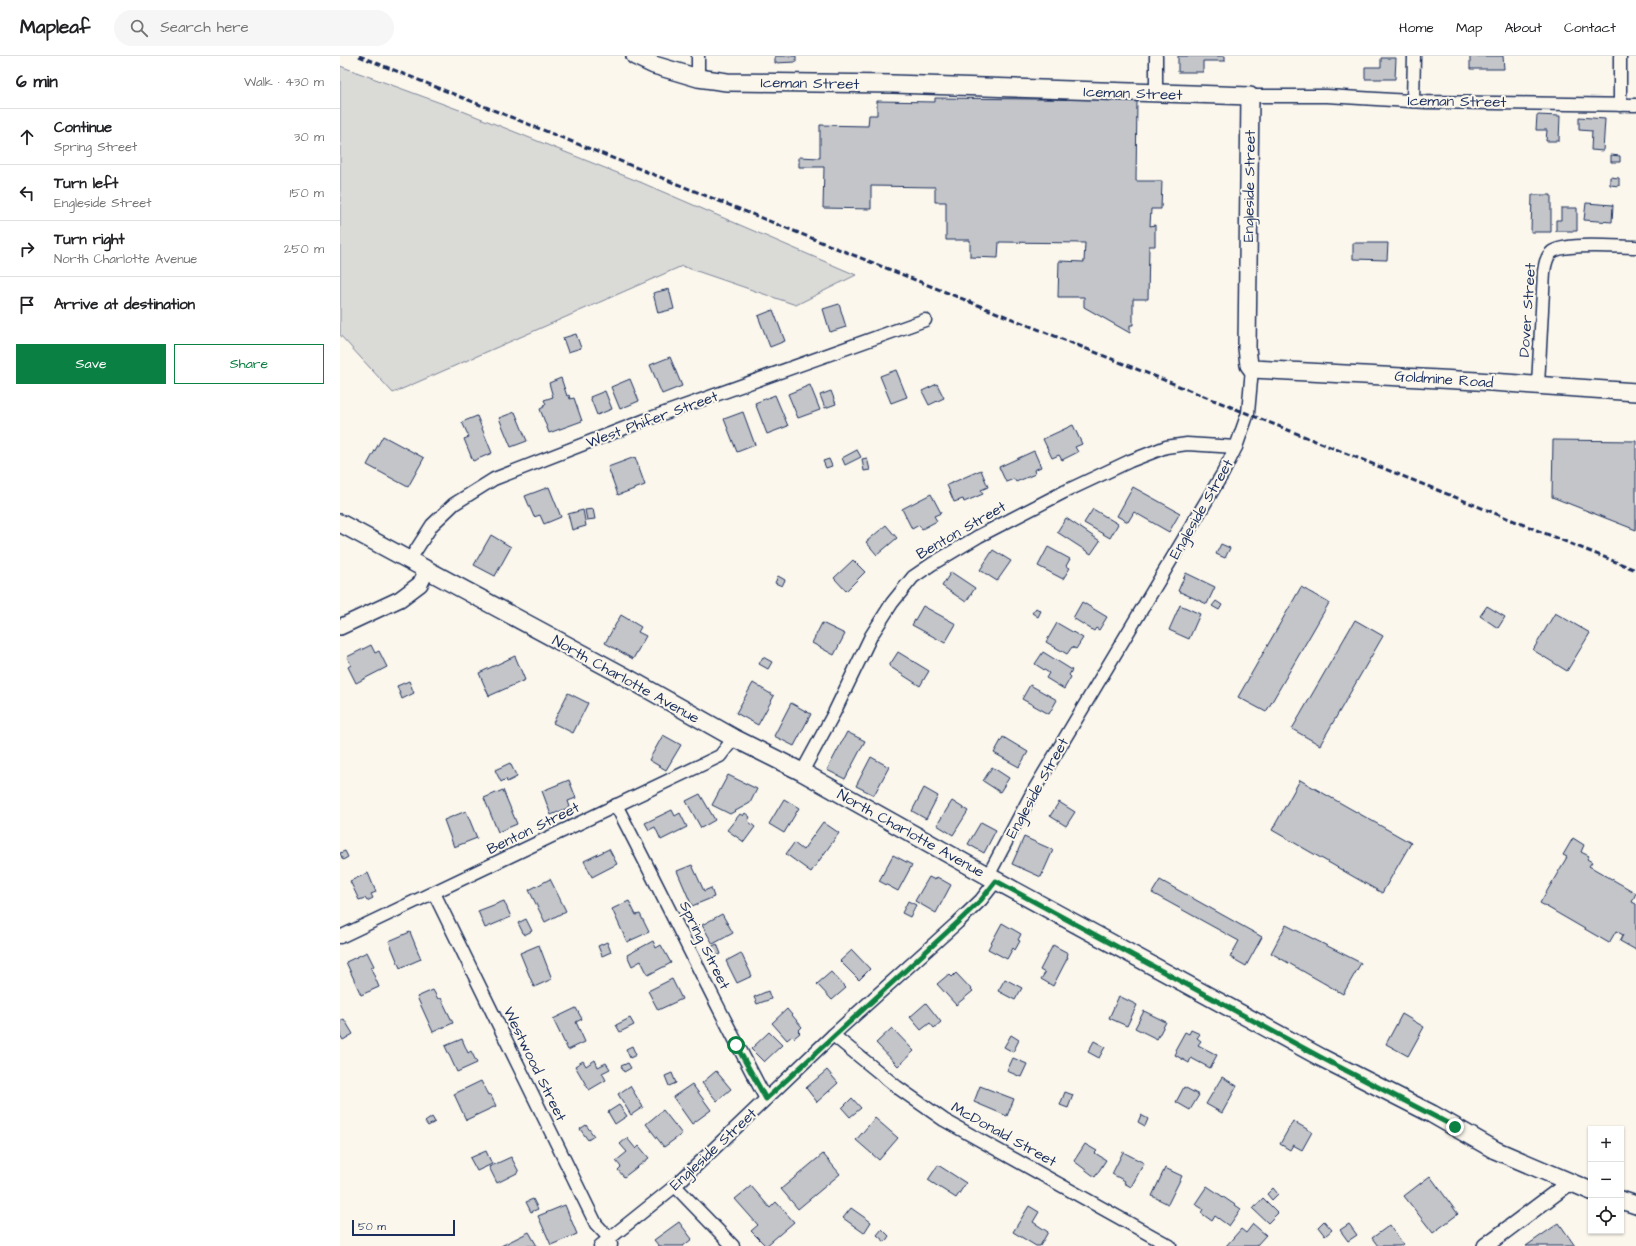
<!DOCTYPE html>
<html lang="en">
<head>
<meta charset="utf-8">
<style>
	:root { --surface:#fff; --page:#f6f6f6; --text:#202124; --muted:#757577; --line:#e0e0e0; --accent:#0b8043 }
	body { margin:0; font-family:"Architects Daughter",sans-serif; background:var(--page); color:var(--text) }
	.controls { position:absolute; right:12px; bottom:12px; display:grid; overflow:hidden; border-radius:0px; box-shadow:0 1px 3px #0004 }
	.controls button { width:36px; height:36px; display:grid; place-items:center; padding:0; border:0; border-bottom:1px solid var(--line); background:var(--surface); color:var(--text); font:20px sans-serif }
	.scale { position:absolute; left:12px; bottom:10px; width:103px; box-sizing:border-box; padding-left:4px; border:2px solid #1b2f5e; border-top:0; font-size:11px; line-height:14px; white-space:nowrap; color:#1b2f5e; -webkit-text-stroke:3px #fbf7ec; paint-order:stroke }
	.stop { position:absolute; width:12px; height:12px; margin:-9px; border:3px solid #0b8043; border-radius:50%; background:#fff }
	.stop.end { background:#0b8043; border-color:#fff; box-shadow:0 1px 4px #0008 }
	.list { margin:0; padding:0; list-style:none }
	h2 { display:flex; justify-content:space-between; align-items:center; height:52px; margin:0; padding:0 16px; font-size:17px }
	h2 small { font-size:13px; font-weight:400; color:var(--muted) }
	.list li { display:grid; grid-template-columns:26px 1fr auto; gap:12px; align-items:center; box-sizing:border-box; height:56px; padding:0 16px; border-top:1px solid var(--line) }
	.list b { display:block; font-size:15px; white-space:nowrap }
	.list p { margin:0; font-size:13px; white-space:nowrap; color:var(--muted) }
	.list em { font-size:13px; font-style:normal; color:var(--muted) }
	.actions { display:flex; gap:8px; padding:12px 16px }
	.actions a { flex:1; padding:9px 0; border:1px solid var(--accent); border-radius:0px; text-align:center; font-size:14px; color:var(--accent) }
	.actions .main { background:var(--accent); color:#fff }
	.icon { flex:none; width:22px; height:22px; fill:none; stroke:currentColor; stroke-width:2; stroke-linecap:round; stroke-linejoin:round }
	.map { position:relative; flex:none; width:1296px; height:1190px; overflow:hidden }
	header { display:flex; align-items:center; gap:24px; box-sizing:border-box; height:56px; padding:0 20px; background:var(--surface); border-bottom:1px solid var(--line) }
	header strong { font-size:19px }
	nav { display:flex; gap:22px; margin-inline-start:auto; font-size:14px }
	.search { width:280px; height:36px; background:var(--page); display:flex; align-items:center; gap:10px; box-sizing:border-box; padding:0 14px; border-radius:22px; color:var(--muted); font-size:15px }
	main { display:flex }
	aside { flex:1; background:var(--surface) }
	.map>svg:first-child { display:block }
	.green { fill:#dadad7; stroke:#7a849a }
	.building { fill:#c3c5c9; stroke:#1b2f5e }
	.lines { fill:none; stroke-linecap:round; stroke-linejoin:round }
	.minor-casing { stroke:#1b2f5e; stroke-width:15 }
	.tertiary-casing { stroke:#1b2f5e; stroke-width:18 }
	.secondary-casing { stroke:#1b2f5e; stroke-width:20 }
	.minor { stroke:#fbf7ec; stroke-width:12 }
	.tertiary { stroke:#fbf7ec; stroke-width:15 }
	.secondary { stroke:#fbf7ec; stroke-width:17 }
	.rail { stroke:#1b2f5e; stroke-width:3; stroke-dasharray:6 3; stroke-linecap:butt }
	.route { stroke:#0b8043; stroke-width:5 }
	.labels { text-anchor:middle; stroke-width:4; stroke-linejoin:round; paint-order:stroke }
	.street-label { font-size:15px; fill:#1b2f5e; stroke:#fbf7ec }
</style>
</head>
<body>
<header>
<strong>Mapleaf</strong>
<div class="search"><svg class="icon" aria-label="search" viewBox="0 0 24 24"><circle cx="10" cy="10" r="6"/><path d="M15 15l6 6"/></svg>Search here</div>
<nav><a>Home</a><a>Map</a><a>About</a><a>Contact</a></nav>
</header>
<main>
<aside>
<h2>6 min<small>Walk · 430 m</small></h2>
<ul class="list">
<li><svg class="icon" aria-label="ahead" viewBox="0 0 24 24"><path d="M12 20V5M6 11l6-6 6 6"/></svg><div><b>Continue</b><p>Spring Street</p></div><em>30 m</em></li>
<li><svg class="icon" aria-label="left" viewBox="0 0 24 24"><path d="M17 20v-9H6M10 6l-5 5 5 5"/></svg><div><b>Turn left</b><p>Engleside Street</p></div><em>150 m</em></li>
<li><svg class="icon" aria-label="right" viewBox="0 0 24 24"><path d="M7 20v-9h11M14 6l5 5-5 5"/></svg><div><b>Turn right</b><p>North Charlotte Avenue</p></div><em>250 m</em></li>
<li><svg class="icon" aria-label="arrive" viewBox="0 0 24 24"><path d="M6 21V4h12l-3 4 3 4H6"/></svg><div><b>Arrive at destination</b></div></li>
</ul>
<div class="actions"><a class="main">Save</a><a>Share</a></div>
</aside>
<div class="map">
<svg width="1296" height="1190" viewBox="0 0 1296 1190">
	<rect width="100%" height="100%" fill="#fbf7ec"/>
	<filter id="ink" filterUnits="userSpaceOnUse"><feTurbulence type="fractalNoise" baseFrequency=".025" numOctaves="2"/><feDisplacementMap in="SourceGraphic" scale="8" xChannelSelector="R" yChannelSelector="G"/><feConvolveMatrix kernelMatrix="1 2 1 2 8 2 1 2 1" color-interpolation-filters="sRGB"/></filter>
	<g filter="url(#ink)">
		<path class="green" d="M0,10L125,56L300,126L516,219L456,249L342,210L53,337L0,279Z"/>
		<g class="building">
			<path d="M435,0H456V6L435,7Z"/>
			<path d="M838,0H885V5H863V16H838Z"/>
			<path d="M1130,0H1163L1164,13H1130Z"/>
			<path d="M1041,2H1056L1055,23H1025V11H1041Z"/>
			<path d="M595,42L797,44L796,125H822L821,153H811L810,170L815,169V190H809L808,243H793V269H790V277L744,251V241H718L719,205L744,206L745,187L659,186L658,202L630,201V184H606V146H595V131L531,130V153L483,152L484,111H459V101L480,102V69L528,70L529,59H537V45L595,46Z"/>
			<path d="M1197,59L1220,60L1219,85H1206L1207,74H1196Z"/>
			<path d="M1239,61L1265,63L1263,95L1251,94L1252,75L1239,74Z"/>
			<path d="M1271,99L1280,100V106H1271Z"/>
			<path d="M1270,121L1279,122V130L1270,129Z"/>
			<path d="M1192,139H1211V176H1191Z"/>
			<path d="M1246,147L1273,149L1272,166L1244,164Z"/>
			<path d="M1221,152H1237V175H1216V164H1221Z"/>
			<path d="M1013,187H1048L1047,204L1013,203Z"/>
			<path d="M329,233L334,253L318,257L313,237Z"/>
			<path d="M499,248L506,271L490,276L483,253Z"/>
			<path d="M433,254L445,285L430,291L418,260Z"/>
			<path d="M236,278L241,292L228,296L223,282Z"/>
			<path d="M330,301L342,330L322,338L310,309Z"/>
			<path d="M556,314L567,341L551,347L540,320Z"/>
			<path d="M221,322L227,340L229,339L230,343L234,342L242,365L209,377L200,353L204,351L203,349L206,348L204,344L213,341L209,327Z"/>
			<path d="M290,323L299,345L280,353L271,331Z"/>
			<path d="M597,328L604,342L589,349L582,335Z"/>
			<path d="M470,329L480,354L458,362L448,338Z"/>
			<path d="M265,335L272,353L257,359L250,341Z"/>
			<path d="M491,335L496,348L485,352L480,339Z"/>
			<path d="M435,339L448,370L427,378L415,347Z"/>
			<path d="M175,356L187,385L171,391L159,362Z"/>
			<path d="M403,356L415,389L397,396L384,363Z"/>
			<path d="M137,360L152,397L133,405L124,383L129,381L122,366Z"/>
			<path d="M733,369L742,388L735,391L738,396L722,404L719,399L712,402L703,383Z"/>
			<path d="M43,380L84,402L68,431L27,409Z"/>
			<path d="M1213,384L1296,385V474L1212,441Z"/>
			<path d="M517,394L521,401L505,409L502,402Z"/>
			<path d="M694,395L701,411L694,414L695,418L676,426L674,423L666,426L659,411Z"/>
			<path d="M295,401L305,429L278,439L268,411Z"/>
			<path d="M527,402L530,414L524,415L522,403Z"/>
			<path d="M489,403L492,410L486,412L483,405Z"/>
			<path d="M641,414L648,431L641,434L643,438L624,446L623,443L614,446L607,429Z"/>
			<path d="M209,431L221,461L204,468L200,459L194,461L185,440Z"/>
			<path d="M793,431L840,457L829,476L794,456L788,466L777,460Z"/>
			<path d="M591,438L601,457L594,460L597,465L582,473L579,469L572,473L562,453Z"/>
			<path d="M253,453L255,463L247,464L245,454Z"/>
			<path d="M753,453L778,468L770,482L744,467Z"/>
			<path d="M243,454L246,470L232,474L228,458Z"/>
			<path d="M726,462L760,485L751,498L717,476Z"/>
			<path d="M546,469L557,482L537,499L526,486Z"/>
			<path d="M151,479L171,491L155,520L134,509Z"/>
			<path d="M881,488L890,492L885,502L876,498Z"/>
			<path d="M708,491L730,503L726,510L730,512L723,523L698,510Z"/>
			<path d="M653,494L671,505L657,525L640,514Z"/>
			<path d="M513,504L525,516L506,535L494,522Z"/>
			<path d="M611,516L635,532L626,546L602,530Z"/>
			<path d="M846,517L875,531L867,548L838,535Z"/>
			<path d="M438,520L445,524L442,530L435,527Z"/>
			<path d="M961,531L989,547L926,656L898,641Z"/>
			<path d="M876,545L882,549L879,554L872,550Z"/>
			<path d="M742,546L767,561L759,574L756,572L754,575L733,562Z"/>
			<path d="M840,549L860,558L849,583L829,574Z"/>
			<path d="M583,550L616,568L605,587L572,569Z"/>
			<path d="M1147,550L1165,561L1158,572L1140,560Z"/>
			<path d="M696,552L701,555L698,561L692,557Z"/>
			<path d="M1215,557L1250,577L1227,615L1193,594Z"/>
			<path d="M281,559L301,571L298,576L306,580L293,603L265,587Z"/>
			<path d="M1015,564L1043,580L980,689L952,673Z"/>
			<path d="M482,567L505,578L494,599L472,587Z"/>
			<path d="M717,567L743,582L736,593L732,591L727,598L706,586Z"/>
			<path d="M31,589L35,597L39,595L47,611L16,627L8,611L11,609L7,601Z"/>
			<path d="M558,596L589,615L580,630L549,610Z"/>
			<path d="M703,596L732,614L729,619L731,621L724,633L706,622L709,617L695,608Z"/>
			<path d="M175,600L185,624L149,640L139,617Z"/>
			<path d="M423,601L432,606L428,613L419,608Z"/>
			<path d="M69,625L74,637L62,643L57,630Z"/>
			<path d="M413,627L434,640L418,669L396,657Z"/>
			<path d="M690,629L717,644L709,658L682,643Z"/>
			<path d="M228,637L248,647L233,677L213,667Z"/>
			<path d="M451,647L471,658L454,690L434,680Z"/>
			<path d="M507,676L525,685L505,723L487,714Z"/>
			<path d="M323,679L341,689L326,714L309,704Z"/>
			<path d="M663,681L688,696L679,711L654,697Z"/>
			<path d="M531,701L549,711L534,739L516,730Z"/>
			<path d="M170,707L177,721L167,726L166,723L161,726L155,714Z"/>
			<path d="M652,711L669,722L660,736L643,725Z"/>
			<path d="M388,719L417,733L410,747L390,758L372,749Z"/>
			<path d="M229,724L236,742L228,745L230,751L211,759L202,735Z"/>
			<path d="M960,724L1071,787L1042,837L932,774Z"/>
			<path d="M584,732L598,740L586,763L572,755Z"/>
			<path d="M163,734L177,768L158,776L144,742Z"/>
			<path d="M360,738L375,764L361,772L346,745Z"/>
			<path d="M444,743L459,752L444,777L429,768Z"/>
			<path d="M612,745L628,755L613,779L597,769Z"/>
			<path d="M719,746L735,756L726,770L710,760Z"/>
			<path d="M332,754L335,760L340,757L347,771L321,784L315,771L309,774L305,767Z"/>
			<path d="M126,755L137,782L114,791L104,764Z"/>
			<path d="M405,757L410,761L408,765L415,771L404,786L387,774L400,758L403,760Z"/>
			<path d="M483,766L499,777L471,816L446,798L454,787L463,794Z"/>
			<path d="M641,766L656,774L644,797L628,788Z"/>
			<path d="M684,781L713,794L701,821L672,808Z"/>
			<path d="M1233,782L1244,789L1241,796L1249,800L1247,803L1252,806L1249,810L1296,837L1292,846L1296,848V894L1280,885L1283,879L1276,875L1269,887L1200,847L1227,801L1223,799Z"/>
			<path d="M269,793L277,808L252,821L244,805Z"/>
			<path d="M5,795L8,801L3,804L0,797Z"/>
			<path d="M553,799L572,809L558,835L539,825Z"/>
			<path d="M352,809L364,835L371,832L374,841L352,850L337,815Z"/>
			<path d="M28,817L36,836L31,838L33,842L27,845L25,842L19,844L10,825Z"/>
			<path d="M589,821L595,824L597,821L611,829L596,857L575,845Z"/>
			<path d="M210,823L226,855L205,866L189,834Z"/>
			<path d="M820,824L922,881L906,910L890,901L899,885L812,837Z"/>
			<path d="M164,845L171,861L145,872L138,855Z"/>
			<path d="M289,845L296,859L300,858L309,876L287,886L272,853Z"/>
			<path d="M568,845L576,849L570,861L562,857Z"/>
			<path d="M382,858L393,877L373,888L362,869Z"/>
			<path d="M186,863L192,875L184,879L178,867Z"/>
			<path d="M662,867L681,878L678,884L680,885L675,894L673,892L667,903L648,893Z"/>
			<path d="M946,869L1021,907L1003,938L931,897Z"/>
			<path d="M70,876L81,903L60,912L49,885Z"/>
			<path d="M313,885L316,892L321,889L331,907L308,919L301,905L292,910L287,899Z"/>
			<path d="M267,886L271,896L262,900L258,890Z"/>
			<path d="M377,888L381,898L370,903L365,894Z"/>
			<path d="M199,889L212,923L194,931L180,897Z"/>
			<path d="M713,889L728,897L727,901H728L713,930L701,923L705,917L700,914Z"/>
			<path d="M512,894L530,913L519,924L500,905Z"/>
			<path d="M27,896L34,910L31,912L39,931L21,939L6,906Z"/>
			<path d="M401,897L412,920L397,927L386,905Z"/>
			<path d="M491,916L506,932L492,944L477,928Z"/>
			<path d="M616,917L633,935L616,949L597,928L609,918L612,921Z"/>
			<path d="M332,923L342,943L318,954L308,935Z"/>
			<path d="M665,923L682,932L675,944L658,935Z"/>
			<path d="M93,934L98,943L101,942L113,967L93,976L77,941Z"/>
			<path d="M428,935L431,943L417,948L414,941Z"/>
			<path d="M779,940L797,949L787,970L769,962Z"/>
			<path d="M586,947L601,966L594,972L590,967L581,974L570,961Z"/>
			<path d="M236,952L242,963L236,966L245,986L228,994L213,963Z"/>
			<path d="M447,953L462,971L458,975L460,977L454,982L452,980L447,984L432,967Z"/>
			<path d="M804,955L826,966L817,983L795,972Z"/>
			<path d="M1062,958L1084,971L1068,1000L1046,988Z"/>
			<path d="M290,962L294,969L280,976L276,969Z"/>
			<path d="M4,963L13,978L3,984L0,979V965Z"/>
			<path d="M552,972L574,995L558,1010L536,987Z"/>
			<path d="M851,974L860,978L857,982L861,985L858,989L877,999L870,1012L851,1002L849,1007L835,999L837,995L835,994L845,976L849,978Z"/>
			<path d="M429,976L442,989L424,1006L411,993Z"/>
			<path d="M671,979L679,984L673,996L664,991Z"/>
			<path d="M122,983L128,997L131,995L137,1007L117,1016L105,990Z"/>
			<path d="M754,985L765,991L759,1002L748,996Z"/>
			<path d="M292,990L296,999L290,1002L286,993Z"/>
			<path d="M673,1002L687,1008L681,1021L667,1015Z"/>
			<path d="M255,1004L258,1011L266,1007L270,1013L262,1017L266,1024L249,1034L235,1010L243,1005L246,1010Z"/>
			<path d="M288,1007L291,1012L284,1016L281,1010Z"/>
			<path d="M487,1014L498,1027L477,1046L466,1032Z"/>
			<path d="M376,1015L391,1033L377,1045L362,1027Z"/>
			<path d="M332,1017L336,1027L329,1030L325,1020Z"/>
			<path d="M882,1021L897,1030L882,1057L866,1048Z"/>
			<path d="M141,1025L148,1039L150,1038L156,1050L126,1064L114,1038Z"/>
			<path d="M352,1028L371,1054L352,1068L333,1041Z"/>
			<path d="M290,1030L303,1051L291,1059L278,1038Z"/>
			<path d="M640,1030L674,1043L667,1060L634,1046Z"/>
			<path d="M844,1031L859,1039L850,1054L836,1046Z"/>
			<path d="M725,1036L733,1039L728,1052L720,1049Z"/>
			<path d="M512,1042L521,1052L510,1061L502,1052Z"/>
			<path d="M279,1049L287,1060L275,1068L268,1056Z"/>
			<path d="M323,1054L342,1078L324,1091L306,1068Z"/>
			<path d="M801,1059L808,1063L805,1070L798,1066Z"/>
			<path d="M92,1061L95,1066L88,1070L85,1066Z"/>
			<path d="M535,1062L558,1082L539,1104L516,1084Z"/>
			<path d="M953,1065L972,1076L962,1094L953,1089L950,1094L940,1088Z"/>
			<path d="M246,1069L254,1080L248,1084L240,1073Z"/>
			<path d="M287,1082L296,1093L299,1090L309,1102L284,1121L278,1114L281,1111L276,1105L287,1096L280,1088Z"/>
			<path d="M745,1088L757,1095L755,1097L766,1104L755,1121L734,1105Z"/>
			<path d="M146,1095L152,1108L137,1115L130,1102Z"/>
			<path d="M783,1096L804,1107L791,1131L784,1127L785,1125L772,1118Z"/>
			<path d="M483,1098L500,1118L458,1153L441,1133Z"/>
			<path d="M171,1101L179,1116L157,1127L149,1111Z"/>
			<path d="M598,1109L626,1127L616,1142L588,1124Z"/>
			<path d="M825,1112L842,1120L828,1148L812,1140Z"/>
			<path d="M1090,1120L1118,1158L1093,1177L1064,1140Z"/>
			<path d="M411,1130L430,1152L436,1146L454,1166L426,1190L411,1175L418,1169L395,1143Z"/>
			<path d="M867,1130L901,1153L889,1170L875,1160L872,1165L861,1157L863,1153L855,1148Z"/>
			<path d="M933,1132L938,1138L932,1144L927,1138Z"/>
			<path d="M923,1142L938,1157L928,1167L913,1153Z"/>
			<path d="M193,1143L198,1153L191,1156L186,1146Z"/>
			<path d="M225,1149L237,1178L211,1189L198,1160Z"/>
			<path d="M689,1150L699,1156L693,1166L708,1176L700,1190H696L673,1176Z"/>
			<path d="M511,1152L531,1166L524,1177L503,1162Z"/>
			<path d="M984,1165L992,1174L985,1180L978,1171Z"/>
			<path d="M339,1166L352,1183L343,1190H319L314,1184Z"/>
			<path d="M1219,1167L1235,1190H1186Z"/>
			<path d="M913,1168L926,1179L916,1190H886L901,1173L906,1177Z"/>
			<path d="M1009,1168L1017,1179L1008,1185L1000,1174Z"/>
			<path d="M1050,1169L1063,1188L1060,1190H1038L1032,1182Z"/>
			<path d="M542,1173L549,1180L545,1186L537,1179Z"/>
			<path d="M189,1176L197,1190H161Z"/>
		</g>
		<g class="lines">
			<g class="minor-casing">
				<g id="minor">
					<path d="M816,0V37"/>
					<path d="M1280,0V49"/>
					<path d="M358,22V0"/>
					<path d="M910,40H987L1086,46L1296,49"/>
					<path d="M1073,45L1074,0"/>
					<path d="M1198,329L1204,216C1205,209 1206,201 1212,196C1225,186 1278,191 1296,191"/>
					<path d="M69,505L92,469L114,448L154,423L308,363L585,264"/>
					<path d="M462,716L494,657L531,580L552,547L573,521L592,508L639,480L724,436L790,405L826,391L847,388L896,391"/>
					<path d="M276,749C327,847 374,946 426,1043"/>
					<path d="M648,820L691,739L883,417L896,391L908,357L912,313"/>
					<path d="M94,837L256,1168L270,1183L271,1189"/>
					<path d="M0,881L380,700L394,682"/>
					<path d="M493,979L557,1031L604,1064L830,1190"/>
					<path d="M335,1130L393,1190"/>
					<path d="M260,1190L335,1130L493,979L618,866L641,844L656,825"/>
				</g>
			</g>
			<g class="tertiary-casing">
				<g id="tertiary">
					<path d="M0,571L60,543L80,528L87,514"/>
					<path d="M1145,1190L1229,1127"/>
				</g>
			</g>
			<g class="secondary-casing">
				<g id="secondary">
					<path d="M295,0L314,9L358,22L387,26L553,28L910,40L907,292L909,309L912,313L1137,325L1296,336"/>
					<path d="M0,467L286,621L394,682L462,716L648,820L982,1002L1092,1058L1155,1094L1251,1135"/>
					<path d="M1281,1144L1296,1149"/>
				</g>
			</g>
			<use href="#minor" class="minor"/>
			<use href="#tertiary" class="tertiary"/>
			<use href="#secondary" class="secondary"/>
			<path class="rail" d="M19,0L1296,514"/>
		</g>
	</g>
	<g class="lines" filter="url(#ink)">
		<path class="route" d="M396,989L426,1043L618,866L641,844L656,825L982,1002L1115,1071"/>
	</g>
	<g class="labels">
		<g class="street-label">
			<text transform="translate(470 27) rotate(1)" y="5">Iceman Street</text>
			<text transform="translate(793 37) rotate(2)" y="5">Iceman Street</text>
			<text transform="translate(1117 45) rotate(1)" y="5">Iceman Street</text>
			<text transform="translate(909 130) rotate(-89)" y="5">Engleside Street</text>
			<text transform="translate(1187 254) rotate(-86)" y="5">Dover Street</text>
			<text transform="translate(1104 323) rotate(4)" y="5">Goldmine Road</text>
			<text transform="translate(312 363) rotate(-20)" y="5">West Phifer Street</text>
			<text transform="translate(861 453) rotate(-60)" y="5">Engleside Street</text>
			<text transform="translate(621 474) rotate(-30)" y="5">Benton Street</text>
			<text transform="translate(286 623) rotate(29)" y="5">North Charlotte Avenue</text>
			<text transform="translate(697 732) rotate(-61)" y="5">Engleside Street</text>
			<text transform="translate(193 772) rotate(-26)" y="5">Benton Street</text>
			<text transform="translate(571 777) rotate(29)" y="5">North Charlotte Avenue</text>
			<text transform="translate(365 889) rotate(64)" y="5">Spring Street</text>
			<text transform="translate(195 1008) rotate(64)" y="5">Westwood Street</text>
			<text transform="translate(664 1078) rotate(29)" y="5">McDonald Street</text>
			<text transform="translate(373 1093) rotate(-43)" y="5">Engleside Street</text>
		</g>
	</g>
</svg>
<div class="controls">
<button>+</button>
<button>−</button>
<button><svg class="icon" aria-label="locate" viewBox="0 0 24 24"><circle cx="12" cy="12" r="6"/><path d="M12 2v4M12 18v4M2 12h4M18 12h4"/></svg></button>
</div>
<div class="scale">50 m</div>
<div class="stop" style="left:396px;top:989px"></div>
<div class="stop end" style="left:1115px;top:1071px"></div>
</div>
</main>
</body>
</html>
